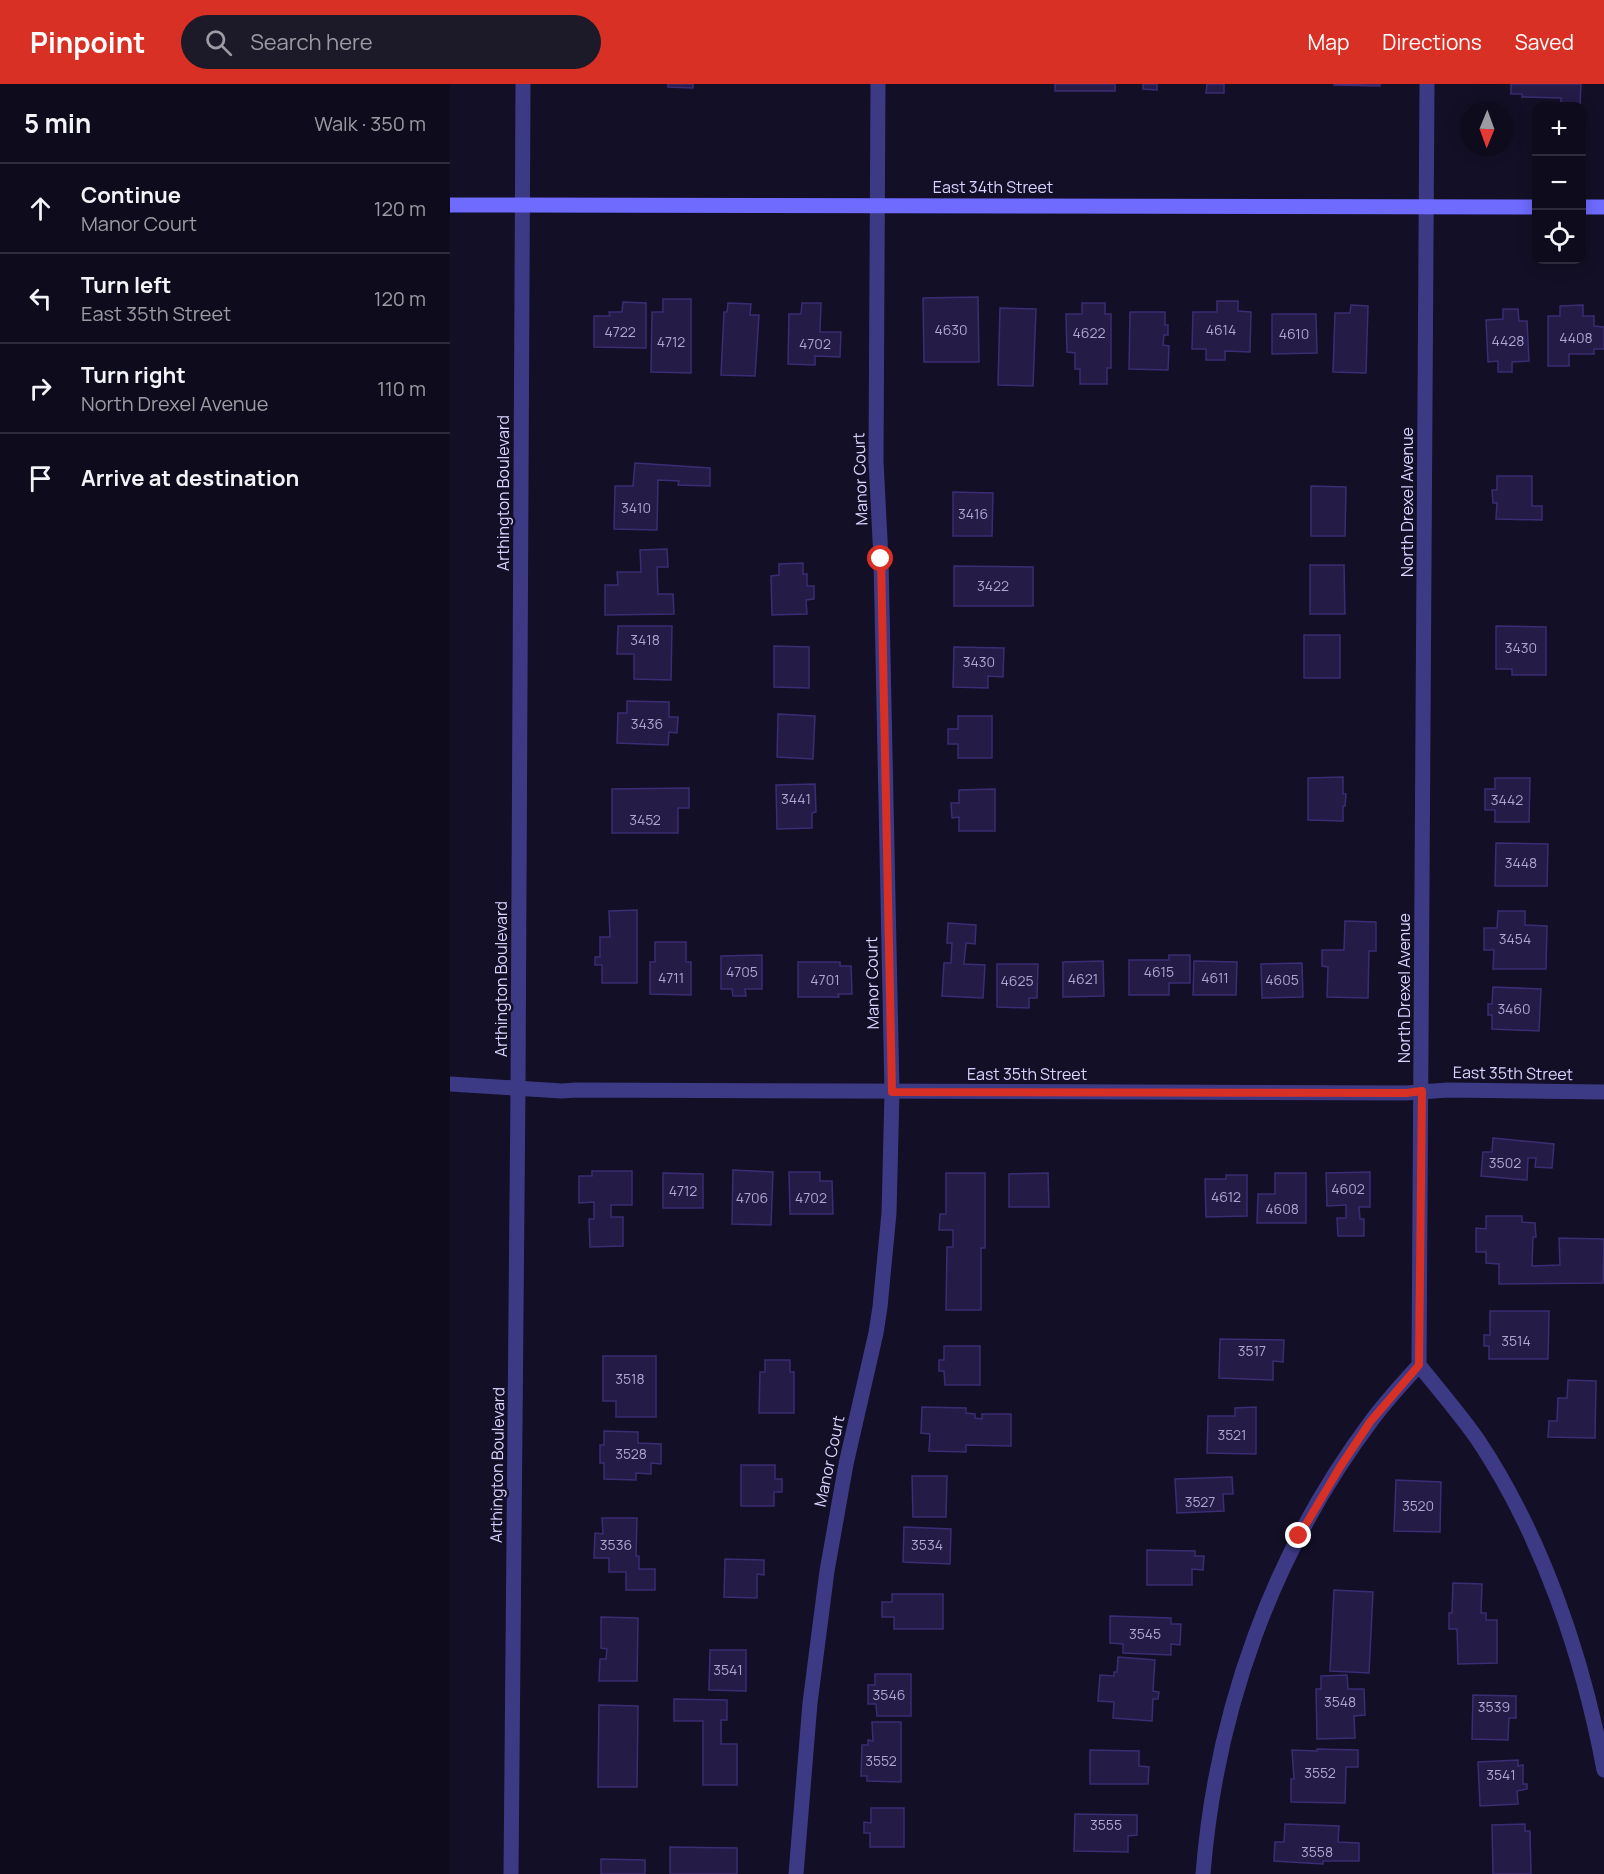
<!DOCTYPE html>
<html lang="en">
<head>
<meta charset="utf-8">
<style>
	:root { --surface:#0e0b1c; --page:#1c1929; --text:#f1f3f6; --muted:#9b9ba3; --line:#2e2b3b; --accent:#d93025 }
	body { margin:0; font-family:Manrope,sans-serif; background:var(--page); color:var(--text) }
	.controls { position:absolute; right:18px; top:18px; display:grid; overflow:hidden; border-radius:12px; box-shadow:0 3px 15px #0003 }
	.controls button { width:54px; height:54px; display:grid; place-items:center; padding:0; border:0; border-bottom:2px solid var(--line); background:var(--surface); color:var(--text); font:30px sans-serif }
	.compass { position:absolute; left:1010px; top:18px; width:54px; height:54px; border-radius:50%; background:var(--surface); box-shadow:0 3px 15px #0003; rotate:181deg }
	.stop { position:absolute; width:18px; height:18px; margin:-14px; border:4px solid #d93025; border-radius:50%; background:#fff }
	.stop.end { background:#d93025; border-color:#fff; box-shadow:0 2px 6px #0008 }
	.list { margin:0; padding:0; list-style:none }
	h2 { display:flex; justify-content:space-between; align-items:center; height:78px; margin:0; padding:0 24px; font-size:26px }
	h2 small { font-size:20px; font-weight:400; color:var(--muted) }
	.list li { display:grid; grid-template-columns:39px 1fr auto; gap:18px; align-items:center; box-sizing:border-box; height:90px; padding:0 24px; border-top:2px solid var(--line) }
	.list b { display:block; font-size:22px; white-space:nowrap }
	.list p { margin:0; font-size:20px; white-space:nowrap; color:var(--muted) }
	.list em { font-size:20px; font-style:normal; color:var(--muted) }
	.icon { flex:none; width:33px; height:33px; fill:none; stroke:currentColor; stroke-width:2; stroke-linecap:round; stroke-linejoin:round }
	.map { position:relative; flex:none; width:1154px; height:1790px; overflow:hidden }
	header { display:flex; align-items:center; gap:36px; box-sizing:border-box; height:84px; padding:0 30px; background:var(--accent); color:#fff }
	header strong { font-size:28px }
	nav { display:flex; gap:33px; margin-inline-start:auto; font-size:21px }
	.search { width:420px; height:54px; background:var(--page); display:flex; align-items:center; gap:15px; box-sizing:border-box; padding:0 21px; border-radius:33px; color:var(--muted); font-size:22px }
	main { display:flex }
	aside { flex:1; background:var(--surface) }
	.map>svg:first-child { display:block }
	.building { fill:#241b47; stroke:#3b2d73; stroke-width:1.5 }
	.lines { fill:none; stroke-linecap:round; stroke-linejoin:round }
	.minor { stroke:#3d3a85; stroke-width:15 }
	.secondary { stroke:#6f6bff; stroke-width:15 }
	.route { stroke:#d93025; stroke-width:8 }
	.labels { text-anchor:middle; stroke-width:5; stroke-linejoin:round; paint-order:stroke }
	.number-label { font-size:14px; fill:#aca6d1 }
	.street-label { font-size:16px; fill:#d9d4ff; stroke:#130f26 }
</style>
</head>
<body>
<header>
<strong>Pinpoint</strong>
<div class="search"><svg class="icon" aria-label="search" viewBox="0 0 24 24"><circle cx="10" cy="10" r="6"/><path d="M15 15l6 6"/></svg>Search here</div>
<nav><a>Map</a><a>Directions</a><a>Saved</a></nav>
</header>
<main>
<aside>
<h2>5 min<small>Walk · 350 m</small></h2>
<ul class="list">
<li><svg class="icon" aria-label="ahead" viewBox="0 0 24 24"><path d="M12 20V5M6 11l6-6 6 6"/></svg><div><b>Continue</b><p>Manor Court</p></div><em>120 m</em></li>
<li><svg class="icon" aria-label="left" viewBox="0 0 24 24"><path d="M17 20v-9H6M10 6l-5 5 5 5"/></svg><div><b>Turn left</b><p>East 35th Street</p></div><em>120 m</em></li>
<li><svg class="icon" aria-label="right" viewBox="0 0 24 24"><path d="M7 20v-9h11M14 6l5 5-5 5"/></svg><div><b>Turn right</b><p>North Drexel Avenue</p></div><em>110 m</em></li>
<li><svg class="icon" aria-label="arrive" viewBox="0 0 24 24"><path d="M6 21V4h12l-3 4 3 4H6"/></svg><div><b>Arrive at destination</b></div></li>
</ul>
</aside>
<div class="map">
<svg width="1154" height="1790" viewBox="0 0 1154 1790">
	<rect width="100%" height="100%" fill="#130f26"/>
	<g class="building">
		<path d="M218,0H243V4L218,3Z"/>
		<rect x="605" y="0" width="60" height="7"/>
		<path d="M693,0H707V6L693,5Z"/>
		<path d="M757,0H774V9H756Z"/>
		<path d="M884,0H930V2L884,1Z"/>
		<path d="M1061,0H1131L1130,22H1111V14L1072,13V10H1061Z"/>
		<path d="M528,213L529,278H474L473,214Z"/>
		<path d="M213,215H241V289L201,288L202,228H213Z"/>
		<path d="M767,217H788V227L801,228L800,268L775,267V276H756V265H742L743,228H767Z"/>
		<path d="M173,218L196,219V264L144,263V232H160L159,228H172Z"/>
		<path d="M278,219L301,220L300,231H309L305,292L271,291L274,228H277Z"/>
		<path d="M352,219H371L370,248H391L390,273L365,272V281L338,280L339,230H351Z"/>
		<path d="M632,219H655V230H661V284H657V300H630V285H625V269L617,268L616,230H632Z"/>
		<path d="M901,221L918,222L916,289L883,288L885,229H900Z"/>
		<path d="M1133,221V232H1144V242L1154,243V265H1144V270H1119V282H1098V232H1110V222Z"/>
		<path d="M550,224L586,225L583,302L548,301Z"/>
		<path d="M1053,225H1068L1069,237H1077L1079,277L1062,278V288H1048V277L1038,278L1036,236L1053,235Z"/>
		<path d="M680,228H715V241H718V251H714L713,261L719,262L718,286L679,285Z"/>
		<path d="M822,230H866L867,269L822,270Z"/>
		<path d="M185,379L260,384V402L228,401L229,397L208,396L207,446L164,445L165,402H183Z"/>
		<path d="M1047,392H1082V422H1092V436L1046,435L1047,419H1043L1042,406H1047Z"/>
		<path d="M861,402L896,403L895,452H861Z"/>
		<path d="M503,408L543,409L542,452H503Z"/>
		<path d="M217,465L218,483H207L208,510H223L224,530L155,531V501H168L167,488H191L190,466Z"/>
		<path d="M353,479V490H357V502H364V515L356,516L357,530L322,531L321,492L329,491V480Z"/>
		<path d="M860,481H894L895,530H860Z"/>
		<path d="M504,482L583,483V522H504Z"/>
		<path d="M168,542H222L221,596L184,595V570H167Z"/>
		<path d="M1046,542L1096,543V591H1062V585H1046Z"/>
		<rect x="854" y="551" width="36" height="43"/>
		<path d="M324,562L359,563V604L324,603Z"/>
		<path d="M504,563L554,564L553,593L538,592V604L503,603Z"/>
		<path d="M177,617L219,618V633H228L227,649L219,648L218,661L167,659L168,629H177Z"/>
		<path d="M328,630L365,632L363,675L327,673Z"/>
		<path d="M508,632H542V674H508V660H498V645H508Z"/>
		<path d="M893,693V710H896L895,722H893V737L858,736V694Z"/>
		<path d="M1045,694H1080L1079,738H1045V726H1035V705H1045Z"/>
		<path d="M365,700L366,728L362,729V744L327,745L326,701Z"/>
		<path d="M239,704V724H228V749H162V705Z"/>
		<path d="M545,705V747H509V733L502,734L501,719H509V706Z"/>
		<path d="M1046,759L1098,760L1097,802H1045Z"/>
		<path d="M187,826V899H152V881H145V873H150V853H160L159,827Z"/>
		<path d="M1048,827H1075V841L1097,842L1096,885H1043L1044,866H1034V844H1047Z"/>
		<path d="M895,837L926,838V867H919L918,914L877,913L878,883L872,882V866H894Z"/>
		<path d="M498,839L526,841L525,860L516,859L514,880L535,881L533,914L492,912L494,879H501L502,859H497Z"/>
		<path d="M205,858H236V878H241V911L200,910V878H205Z"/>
		<path d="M312,871V905H295L296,912H283L282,905H271V872Z"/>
		<path d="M719,871H740V899H719V911H679V876H719Z"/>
		<path d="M653,877L654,912L613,913V878Z"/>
		<path d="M744,877L787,878L786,911H743Z"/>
		<path d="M348,878H390V882H401L402,910H388L389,913H348Z"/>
		<path d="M852,879L853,913L812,914L811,880Z"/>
		<path d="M547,880H588L587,914H579V924L547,923Z"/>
		<path d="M1043,903L1091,905L1089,947L1042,945V931H1038V920H1042Z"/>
		<path d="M1043,1054L1104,1060L1102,1084L1085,1083L1086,1074H1078L1077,1096L1031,1092L1033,1068H1042Z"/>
		<path d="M283,1086L323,1088L321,1141L282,1140Z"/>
		<path d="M142,1087H182V1121H161V1133H173V1162L140,1163L139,1135H144V1118L129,1119V1092H142Z"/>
		<path d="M339,1088H370V1097H382L383,1130H340Z"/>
		<path d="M920,1088V1123H909L910,1135H914V1152H888L887,1134H896V1121L877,1122L876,1089Z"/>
		<path d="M213,1089L253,1090V1124H213Z"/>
		<path d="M496,1089H535V1164H531V1226H496L497,1163H503V1146H489L490,1130H496Z"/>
		<path d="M598,1089L599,1123H559V1090Z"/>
		<path d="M825,1089H856V1139H807L808,1110H825Z"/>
		<path d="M776,1091H797V1132L756,1133L755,1095H776Z"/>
		<path d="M1036,1132H1072V1138L1085,1139L1086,1153H1083L1082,1182L1110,1181L1109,1154L1154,1155L1153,1199L1049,1200V1180L1036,1179V1168H1026V1144L1036,1145Z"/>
		<path d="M1040,1227H1099L1098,1275H1039V1262H1034V1251H1040Z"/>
		<path d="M770,1255L834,1256L833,1278L823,1277V1296L769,1294Z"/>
		<path d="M494,1262H530V1301H495L494,1287H489V1276H494Z"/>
		<path d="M153,1272H206V1333H166V1317H153Z"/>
		<path d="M315,1276H340V1288H344V1329H309L310,1288H315Z"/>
		<path d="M1118,1296L1146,1297L1145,1354L1098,1353L1099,1337H1107L1108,1314H1117Z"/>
		<path d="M472,1323L516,1324V1329L525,1330V1334L532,1335V1330H561V1362L516,1361V1368L479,1367L480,1350L471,1349Z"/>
		<path d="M806,1323V1370L757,1369L758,1332H785V1324Z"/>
		<path d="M154,1347L188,1348V1359L211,1360V1380L201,1379V1390L186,1389V1396L154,1395V1379H150V1361H154Z"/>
		<path d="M291,1381H325V1395H332V1408H324V1422H291Z"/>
		<path d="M462,1392H497L496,1433H463Z"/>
		<path d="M782,1393L783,1410H773L774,1427L727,1429L725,1395Z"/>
		<path d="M946,1396L991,1398L990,1448L944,1447Z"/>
		<path d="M152,1434H187L186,1472H189V1485H205V1506H176V1488H159V1474H144L145,1449L153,1450Z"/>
		<path d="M454,1443L501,1445L500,1480L453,1478Z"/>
		<path d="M697,1466L745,1467V1472H754L753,1486L742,1485V1501H697Z"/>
		<path d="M275,1475L314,1476V1491L307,1490V1514L274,1513Z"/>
		<path d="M1003,1499L1032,1500L1031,1529H1036V1536H1047V1579L1008,1580L1007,1545H999V1529H1002Z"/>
		<path d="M884,1506L923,1508L919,1589L880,1587Z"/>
		<path d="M442,1510H493V1545H444V1533H432V1518H442Z"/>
		<path d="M660,1532L721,1534V1540H731L730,1561L721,1560V1571L673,1569V1560L660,1559Z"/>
		<path d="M151,1533L188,1534L187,1597H149L150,1575H156L157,1565L151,1564Z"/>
		<path d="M260,1566H296V1607L259,1606Z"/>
		<path d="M668,1573L705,1576L703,1607L709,1608L708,1615H703L702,1637L663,1634L664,1618L648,1617L650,1591L664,1592V1588H667Z"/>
		<path d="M425,1590H461V1632H427L426,1620H418V1601H425Z"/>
		<path d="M897,1591L898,1605H914L915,1631L904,1632L905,1654L867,1655L866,1605H871V1592Z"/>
		<path d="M1023,1611L1066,1612V1634H1059L1058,1656L1022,1655Z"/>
		<path d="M224,1615L277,1616V1636H271V1660H287V1701H253V1637H224Z"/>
		<path d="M149,1621L188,1622L187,1703H148Z"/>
		<path d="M422,1638H451V1698L417,1697V1692H411L412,1661H418V1656L423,1657Z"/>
		<path d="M867,1665L908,1666V1683H896L895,1719L841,1718V1695H844L842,1666L867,1667Z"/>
		<path d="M640,1666L689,1667V1682L699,1683L698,1700H640Z"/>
		<path d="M1068,1676V1682L1073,1681V1700H1077V1705L1067,1707L1068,1720L1030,1722L1028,1678Z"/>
		<path d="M421,1724H454V1763H420V1749H414V1738L421,1739Z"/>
		<path d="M625,1730L687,1731V1751L678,1752V1768L624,1767Z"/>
		<path d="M835,1740L889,1742L888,1758L909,1759V1777H873V1780L824,1777L825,1758H834Z"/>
		<path d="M1075,1740V1747H1080L1081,1790H1043L1042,1741Z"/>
		<path d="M220,1763L287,1764V1790H220Z"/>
		<path d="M151,1775L195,1776V1790H151Z"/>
	</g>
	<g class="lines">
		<g class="minor">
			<path d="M0,1000L112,1007L126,1006L956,1009L998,1006L1154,1008"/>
			<path d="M969,1281C989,1306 1010,1330 1028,1356C1092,1452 1133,1573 1154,1686"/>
			<path d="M61,1790L68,1004L73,0"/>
			<path d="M346,1790L360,1619L377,1487L396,1380L426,1249L430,1223L439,1129L442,1008L431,475L426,377L428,0"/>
			<path d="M753,1790C766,1626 823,1468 922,1336C936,1317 953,1299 969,1281L977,0"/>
		</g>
		<g class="secondary">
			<path d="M0,121L1086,123"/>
			<path d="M1132,123H1154"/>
		</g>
	</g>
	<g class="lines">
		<path class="route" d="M431,475L442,1008L956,1009L972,1007L969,1281L920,1338L890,1383L849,1452"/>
	</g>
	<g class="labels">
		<g class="number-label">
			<text x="501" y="251">4630</text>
			<text x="771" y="251">4614</text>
			<text x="170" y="253">4722</text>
			<text x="639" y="254">4622</text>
			<text x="844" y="255">4610</text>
			<text x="1126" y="259">4408</text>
			<text x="1058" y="262">4428</text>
			<text x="221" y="263">4712</text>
			<text x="365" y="265">4702</text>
			<text x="186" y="429">3410</text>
			<text x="523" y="435">3416</text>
			<text x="543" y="507">3422</text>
			<text x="195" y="561">3418</text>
			<text x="1071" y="569">3430</text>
			<text x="529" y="583">3430</text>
			<text x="197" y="645">3436</text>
			<text x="346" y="720">3441</text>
			<text x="1057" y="721">3442</text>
			<text x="195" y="741">3452</text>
			<text x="1071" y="784">3448</text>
			<text x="1065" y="860">3454</text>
			<text x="292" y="893">4705</text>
			<text x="709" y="893">4615</text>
			<text x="221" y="899">4711</text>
			<text x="765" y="899">4611</text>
			<text x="633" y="900">4621</text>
			<text x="375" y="901">4701</text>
			<text x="832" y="901">4605</text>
			<text x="567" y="902">4625</text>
			<text x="1064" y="930">3460</text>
			<text x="1055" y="1084">3502</text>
			<text x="898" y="1110">4602</text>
			<text x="233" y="1112">4712</text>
			<text x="776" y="1118">4612</text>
			<text x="302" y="1119">4706</text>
			<text x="361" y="1119">4702</text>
			<text x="832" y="1130">4608</text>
			<text x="1066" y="1262">3514</text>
			<text x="802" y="1272">3517</text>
			<text x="180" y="1300">3518</text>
			<text x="782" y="1356">3521</text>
			<text x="181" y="1375">3528</text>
			<text x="750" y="1423">3527</text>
			<text x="968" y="1427">3520</text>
			<text x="166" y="1466">3536</text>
			<text x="477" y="1466">3534</text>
			<text x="695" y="1555">3545</text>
			<text x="278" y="1591">3541</text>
			<text x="439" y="1616">3546</text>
			<text x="890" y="1623">3548</text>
			<text x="1044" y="1628">3539</text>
			<text x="431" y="1682">3552</text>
			<text x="870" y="1694">3552</text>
			<text x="1051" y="1696">3541</text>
			<text x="656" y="1746">3555</text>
			<text x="867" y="1773">3558</text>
		</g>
		<g class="street-label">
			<text x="543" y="109">East 34th Street</text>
			<text transform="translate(410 395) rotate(-92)" y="6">Manor Court</text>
			<text transform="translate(53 409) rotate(-90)" y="6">Arthington Boulevard</text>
			<text transform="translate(957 418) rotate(-90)" y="6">North Drexel Avenue</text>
			<text transform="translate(51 895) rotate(-90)" y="6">Arthington Boulevard</text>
			<text transform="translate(422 899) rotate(-91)" y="6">Manor Court</text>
			<text transform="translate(954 904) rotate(-90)" y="6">North Drexel Avenue</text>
			<text transform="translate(1063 989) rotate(1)" y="6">East 35th Street</text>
			<text x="577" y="996">East 35th Street</text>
			<text transform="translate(379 1377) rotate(-78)" y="6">Manor Court</text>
			<text transform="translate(47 1381) rotate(-89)" y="6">Arthington Boulevard</text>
		</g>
	</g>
</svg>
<div class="controls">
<button>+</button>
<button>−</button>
<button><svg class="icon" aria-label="locate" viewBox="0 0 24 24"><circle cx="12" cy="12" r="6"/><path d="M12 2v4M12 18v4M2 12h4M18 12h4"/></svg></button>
</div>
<svg class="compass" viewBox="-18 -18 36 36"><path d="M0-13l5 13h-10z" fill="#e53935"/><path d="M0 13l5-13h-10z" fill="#9b9ba3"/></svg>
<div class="stop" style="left:431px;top:475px"></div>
<div class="stop end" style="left:849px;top:1452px"></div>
</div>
</main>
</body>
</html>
